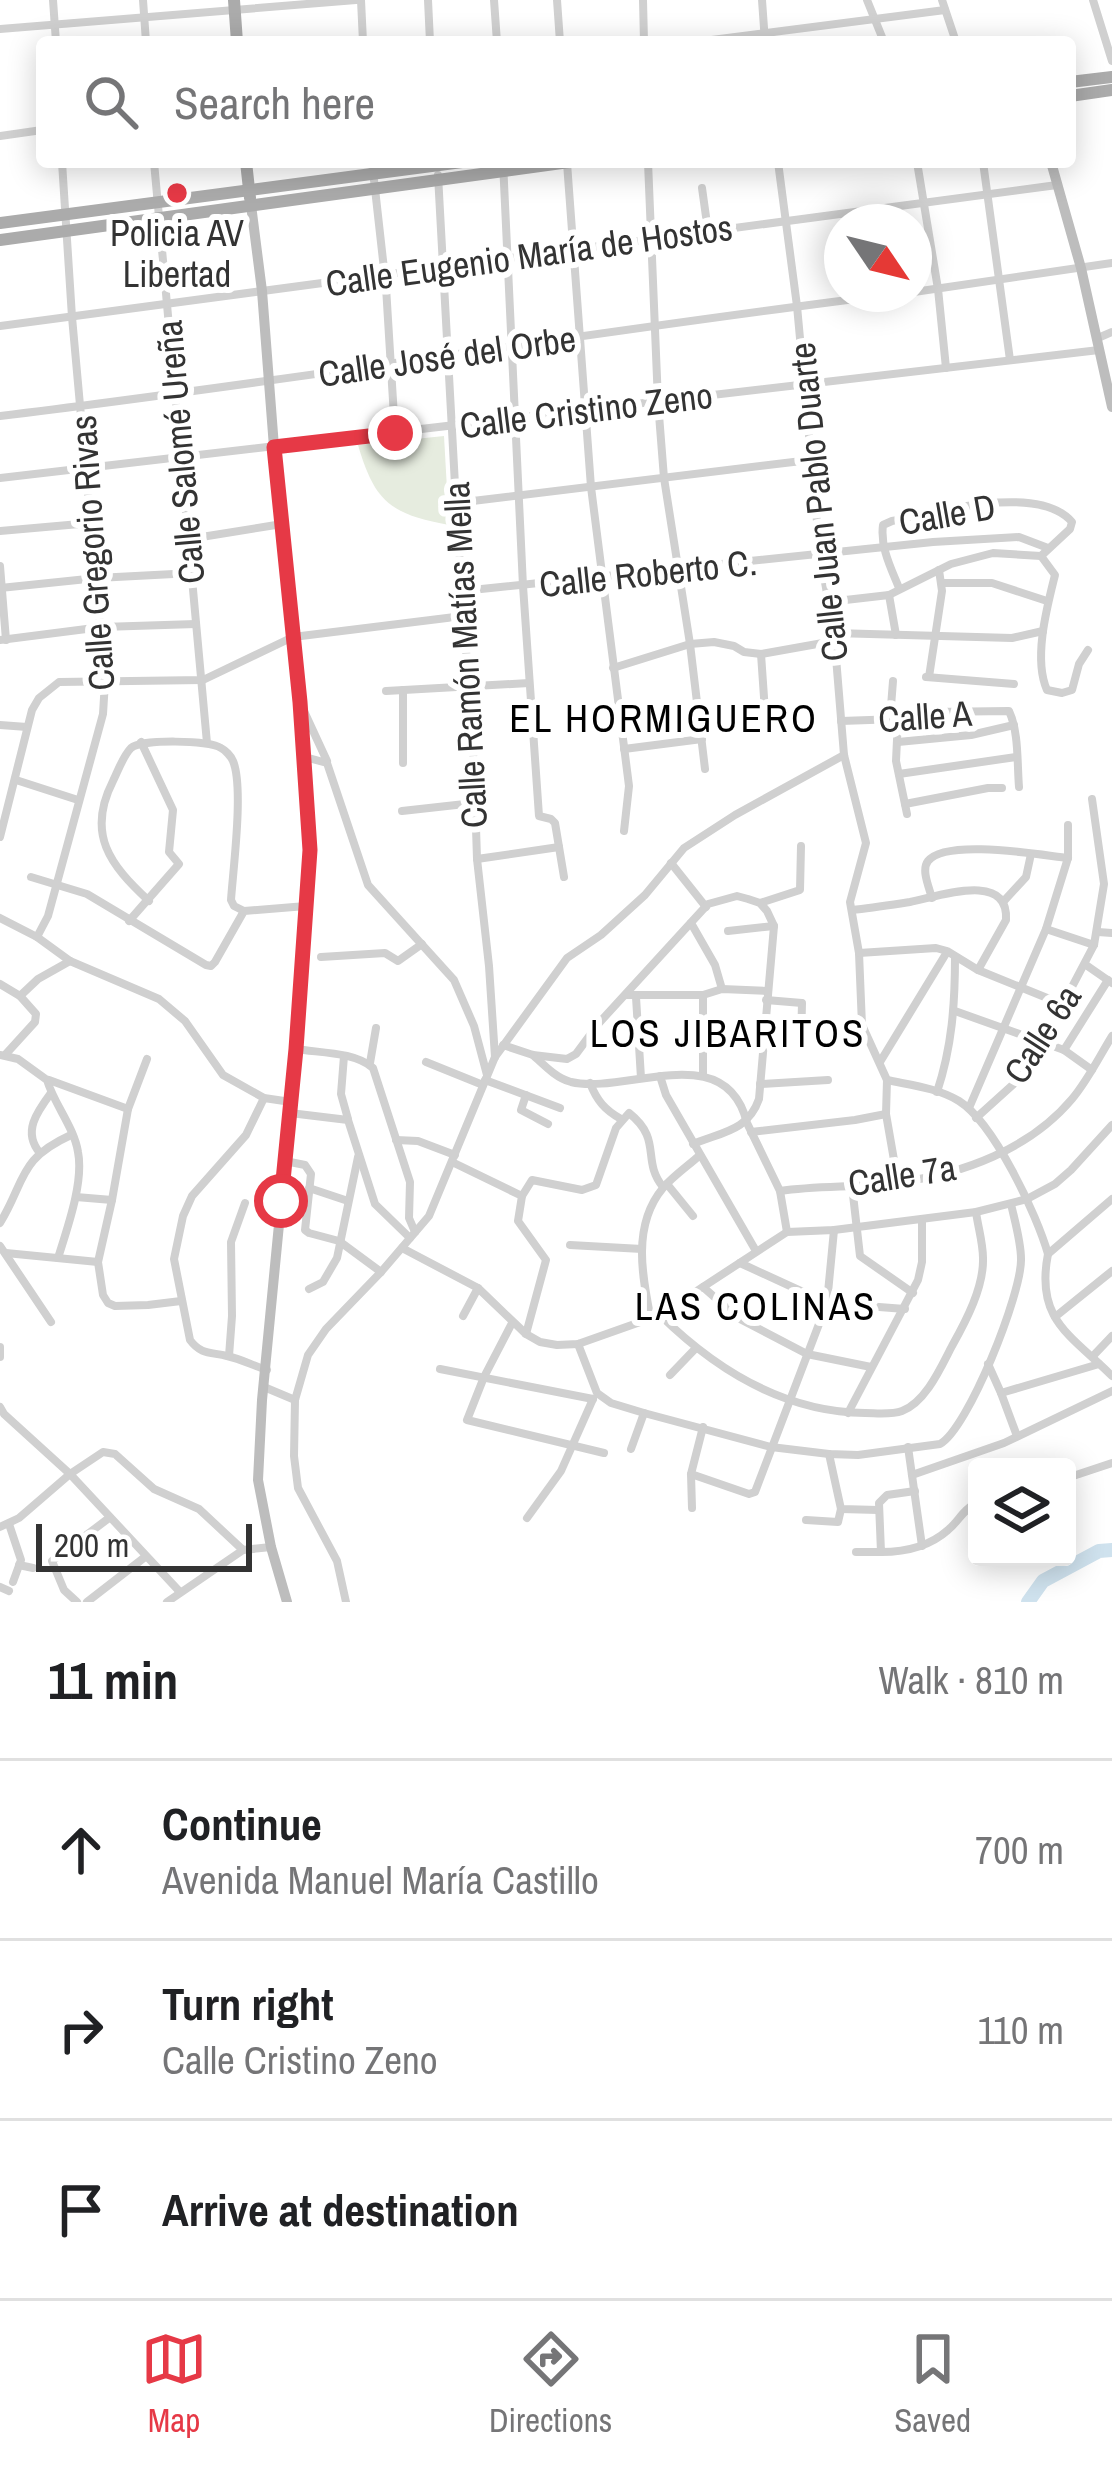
<!DOCTYPE html>
<html lang="en">
<head>
<meta charset="utf-8">
<style>
	:root { --surface:#fff; --page:#f6f6f6; --text:#202124; --muted:#757577; --line:#e0e0e0; --accent:#e63946 }
	body { margin:0; font-family:"Archivo Narrow",sans-serif; background:var(--page); color:var(--text) }
	.controls { position:absolute; right:36px; bottom:36px; display:grid; overflow:hidden; border-radius:12px; box-shadow:0 6px 30px #0003 }
	.controls button { width:108px; height:108px; display:grid; place-items:center; padding:0; border:0; border-bottom:3px solid var(--line); background:var(--surface); color:var(--text); font:60px sans-serif }
	.compass { position:absolute; left:824px; top:204px; width:108px; height:108px; border-radius:50%; background:var(--surface); box-shadow:0 6px 30px #0003; rotate:125deg }
	.scale { position:absolute; left:36px; bottom:30px; width:216px; box-sizing:border-box; padding-left:12px; border:6px solid #333; border-top:0; font-size:33px; line-height:42px; white-space:nowrap; color:#333; -webkit-text-stroke:9px #fff; paint-order:stroke }
	.stop { position:absolute; width:36px; height:36px; margin:-27px; border:9px solid #e63946; border-radius:50%; background:#fff }
	.stop.end { background:#e63946; border-color:#fff; box-shadow:0 3px 12px #0008 }
	.list { margin:0; padding:0; list-style:none }
	h2 { display:flex; justify-content:space-between; align-items:center; height:156px; margin:0; padding:0 48px; font-size:51px }
	h2 small { font-size:39px; font-weight:400; color:var(--muted) }
	.list li { display:grid; grid-template-columns:78px 1fr auto; gap:36px; align-items:center; box-sizing:border-box; height:180px; padding:0 48px; border-top:3px solid var(--line) }
	.list b { display:block; font-size:45px; white-space:nowrap }
	.list p { margin:0; font-size:39px; white-space:nowrap; color:var(--muted) }
	.list em { font-size:39px; font-style:normal; color:var(--muted) }
	.icon { flex:none; width:66px; height:66px; fill:none; stroke:currentColor; stroke-width:2; stroke-linecap:round; stroke-linejoin:round }
	.map { position:relative; flex:none; width:1112px; height:1602px; overflow:hidden }
	.search { position:absolute; background:var(--surface); box-shadow:0 6px 30px #0003; left:36px; right:36px; top:36px; height:132px; display:flex; align-items:center; gap:30px; box-sizing:border-box; padding:0 42px; border-radius:12px; color:var(--muted); font-size:45px }
	.sheet { height:696px; background:var(--surface) }
	nav { display:flex; justify-content:space-around; align-items:center; box-sizing:border-box; height:168px; border-top:3px solid var(--line); background:var(--surface); font-size:33px; color:var(--muted) }
	nav a { display:grid; justify-items:center; gap:6px }
	nav .on { color:var(--accent) }
	.map>svg:first-child { display:block }
	.green { fill:#e6ecdf }
	.lines { fill:none; stroke-linecap:round; stroke-linejoin:round }
	.river { stroke:#cfe2ee; stroke-width:14 }
	.street { stroke:#d0d0d0; stroke-width:8 }
	.secondary { stroke:#bdbdbd; stroke-width:10 }
	.primary { stroke:#ababab; stroke-width:12 }
	.route { stroke:#e63946; stroke-width:15 }
	.poi-dot { fill:#e63946; stroke:#fff; stroke-width:4.5 }
	.labels { text-anchor:middle; stroke-width:12; stroke-linejoin:round; paint-order:stroke }
	.poi-label { font-size:36px; fill:#333; stroke:#fff }
	.street-label { font-size:36px; fill:#333; stroke:#fff }
	.neighbourhood-label { font-size:39px; letter-spacing:3px; fill:#000; stroke:#fff }
</style>
</head>
<body>
<div class="map">
<svg width="1112" height="1602" viewBox="0 0 1112 1602">
	<rect width="100%" height="100%" fill="#fff"/>
	<path class="green" d="M444,436L449,525C391,514 375,503 358,445Z"/>
	<g class="lines">
		<path class="river" d="M1028,1602L1043,1581L1099,1551L1112,1550"/>
		<g class="street">
			<path d="M53,0L56,42"/>
			<path d="M143,0L146,42"/>
			<path d="M361,0L363,42"/>
			<path d="M428,0L430,42"/>
			<path d="M494,0L497,42"/>
			<path d="M557,0L560,42"/>
			<path d="M643,0L644,42"/>
			<path d="M762,0L765,42"/>
			<path d="M867,0L884,42"/>
			<path d="M942,0L956,42"/>
			<path d="M1093,0L1112,61"/>
			<path d="M0,29L356,0"/>
			<path d="M696,42L945,10"/>
			<path d="M0,136L42,130"/>
			<path d="M154,162L207,743"/>
			<path d="M372,162L386,287L395,433"/>
			<path d="M503,162L523,586L539,816L551,819L555,823L564,877"/>
			<path d="M648,162L658,402L664,478L690,644L705,769"/>
			<path d="M778,162L797,306L820,554L834,633L844,755L866,843L850,902L859,953L862,1025L887,1080C910,1085 938,1088 959,1101C994,1123 1037,1215 1048,1254"/>
			<path d="M917,162L938,289L946,368"/>
			<path d="M983,162L1010,360"/>
			<path d="M567,163L591,487L629,786L624,831"/>
			<path d="M438,175L456,503L474,765L477,859L489,966L495,1057"/>
			<path d="M702,188L708,231"/>
			<path d="M914,292L1112,263"/>
			<path d="M0,326L1057,185"/>
			<path d="M1098,338L1112,332"/>
			<path d="M0,416C299,380 596,331 895,294"/>
			<path d="M0,478L1099,350"/>
			<path d="M456,503L810,460"/>
			<path d="M0,531L91,523"/>
			<path d="M189,539L282,524"/>
			<path d="M1041,556L1055,575C1047,607 1033,659 1047,690L1062,693L1072,690L1079,664L1088,650"/>
			<path d="M0,566L6,640"/>
			<path d="M942,583H992L1047,601"/>
			<path d="M0,588L97,578L193,573"/>
			<path d="M899,588C891,568 880,547 883,525L892,521C936,512 1039,483 1072,522L1070,529L1041,556"/>
			<path d="M462,591L933,542L1019,537L1048,548"/>
			<path d="M889,595L896,635"/>
			<path d="M828,602L889,595L951,564L993,553L1041,556"/>
			<path d="M834,633L1012,638L1043,631"/>
			<path d="M0,640L102,627L196,624"/>
			<path d="M761,654L766,726"/>
			<path d="M613,668L690,644L714,642L734,646L744,652L761,654L834,641"/>
			<path d="M926,677L1014,684"/>
			<path d="M929,677L942,591L939,570"/>
			<path d="M386,691L529,683"/>
			<path d="M303,709L327,761"/>
			<path d="M890,719L893,681"/>
			<path d="M898,719L896,761L907,814"/>
			<path d="M841,721L898,719L931,712L1009,711C1019,732 1017,763 1019,787"/>
			<path d="M0,725L27,727"/>
			<path d="M898,742L971,735L1014,725"/>
			<path d="M624,749L702,739"/>
			<path d="M305,757L327,763L368,885L454,980L474,1026L487,1075"/>
			<path d="M403,763V690"/>
			<path d="M899,774L1016,757"/>
			<path d="M16,780L78,800"/>
			<path d="M905,804L988,788H1002"/>
			<path d="M402,811L474,803"/>
			<path d="M0,837L32,710L39,698L59,682L203,680L293,637L463,616"/>
			<path d="M477,859L559,847"/>
			<path d="M671,863L706,907"/>
			<path d="M31,877L87,894L206,965L211,966L215,962L244,911L306,906"/>
			<path d="M932,898C929,887 921,870 928,861C946,838 1040,855 1068,858V825"/>
			<path d="M149,901C110,865 86,834 113,781C118,771 123,756 131,748C141,739 209,740 221,748C225,750 231,756 233,761C244,787 233,870 231,900L234,906L244,911"/>
			<path d="M1003,902L1026,877L1031,854"/>
			<path d="M760,903L800,890L801,846"/>
			<path d="M852,910C871,908 890,905 910,902C937,897 1009,870 1006,920L978,970"/>
			<path d="M0,918L37,937L70,961L159,999L185,1021L223,1075L264,1098L291,1102"/>
			<path d="M129,921L179,864L169,852L173,810L141,742"/>
			<path d="M691,923L715,965L722,989"/>
			<path d="M1046,929L1094,945"/>
			<path d="M728,931L774,926"/>
			<path d="M1098,932L1112,933"/>
			<path d="M37,937L48,916L103,714L105,681L72,317L62,162"/>
			<path d="M859,953L936,948L947,951L978,970L1062,1004"/>
			<path d="M321,957L385,953L398,961L422,944"/>
			<path d="M1086,965L1112,983"/>
			<path d="M0,984L20,996L36,1014L35,1022L5,1055"/>
			<path d="M626,995H703L722,989L767,991"/>
			<path d="M703,995V1076"/>
			<path d="M20,996L38,979L70,961"/>
			<path d="M636,997L641,1078"/>
			<path d="M766,1000L802,1003L801,1043"/>
			<path d="M955,1011L1064,1050L1092,1070"/>
			<path d="M503,1045L533,1055L567,1059L576,1054L599,1023L708,904L737,896L748,899L760,903L767,911L774,926L759,1099C748,1131 722,1132 693,1144"/>
			<path d="M296,1049C320,1053 355,1052 373,1068L410,1182L409,1218L415,1232"/>
			<path d="M1064,1050L1108,980"/>
			<path d="M0,1055L18,1059L47,1080C54,1104 74,1127 78,1152C84,1182 67,1229 58,1258"/>
			<path d="M533,1055C544,1065 556,1078 571,1082C626,1095 726,1037 747,1123L780,1191L787,1232"/>
			<path d="M344,1056L341,1094L348,1119"/>
			<path d="M147,1059L128,1109L112,1200L98,1262L103,1295L108,1303L115,1306L148,1305L181,1301"/>
			<path d="M426,1062L483,1085"/>
			<path d="M880,1062L947,952"/>
			<path d="M370,1063L376,1028"/>
			<path d="M660,1076L666,1095L756,1251"/>
			<path d="M49,1080L128,1109"/>
			<path d="M485,1080L560,1108"/>
			<path d="M887,1080L886,1114L898,1183"/>
			<path d="M590,1083C597,1101 605,1110 621,1119"/>
			<path d="M760,1084L828,1080"/>
			<path d="M937,1092C952,1047 955,1004 955,957"/>
			<path d="M526,1095L521,1110L548,1124"/>
			<path d="M264,1098L246,1135L192,1196L183,1216L174,1259L190,1340C201,1355 211,1352 227,1356C241,1359 254,1366 267,1370"/>
			<path d="M969,1108L1046,929L1068,858"/>
			<path d="M290,1113L348,1120L375,1204L410,1238"/>
			<path d="M976,1118L1017,1081L1032,1063L1094,945L1104,884L1092,799"/>
			<path d="M751,1132L855,1120L886,1114"/>
			<path d="M396,1140L418,1141L455,1155"/>
			<path d="M40,1153C22,1132 37,1112 51,1093"/>
			<path d="M285,1161L305,1165L311,1174L305,1230L309,1233L339,1241L381,1272"/>
			<path d="M452,1162L522,1196L518,1221L546,1260L526,1334"/>
			<path d="M667,1184L693,1216"/>
			<path d="M852,1186L860,1256L913,1293"/>
			<path d="M309,1188L348,1201"/>
			<path d="M780,1191C820,1185 860,1188 900,1182C963,1174 1030,1149 1072,1099C1088,1080 1099,1057 1112,1036"/>
			<path d="M522,1196L532,1180L582,1190L596,1185L616,1128L629,1113C663,1140 641,1160 663,1187"/>
			<path d="M76,1197L112,1200"/>
			<path d="M1112,1199L1048,1254C1035,1320 1071,1335 1112,1376"/>
			<path d="M0,1223C26,1180 18,1159 71,1135"/>
			<path d="M570,1245L642,1249"/>
			<path d="M0,1246L51,1322"/>
			<path d="M402,1248L478,1288L526,1334L540,1342L557,1345L578,1344L660,1315L787,1232L834,1230L976,1212L1027,1199L1055,1184L1071,1170L1112,1125"/>
			<path d="M6,1253L98,1262"/>
			<path d="M740,1263L827,1303L905,1309"/>
			<path d="M703,1287L738,1318L807,1354L871,1367"/>
			<path d="M309,1289L323,1282L337,1258L358,1157"/>
			<path d="M660,1315C716,1370 783,1412 865,1413C876,1413 891,1415 902,1411C926,1402 941,1367 952,1346C966,1321 984,1287 983,1258C983,1243 978,1227 976,1212"/>
			<path d="M463,1316L478,1288"/>
			<path d="M1055,1317L1112,1271"/>
			<path d="M651,1320C642,1276 632,1225 663,1188C673,1176 688,1166 700,1155"/>
			<path d="M512,1323L484,1377L467,1420L604,1453"/>
			<path d="M578,1344L597,1393L611,1403L644,1413L771,1447L829,1454L858,1455L940,1444C968,1429 1022,1293 1021,1259C1021,1242 1015,1222 1011,1204"/>
			<path d="M0,1347V1357"/>
			<path d="M229,1356L232,1316L231,1242L245,1203"/>
			<path d="M1093,1356L1112,1336"/>
			<path d="M988,1364L1001,1393L1099,1364"/>
			<path d="M440,1369L593,1399"/>
			<path d="M670,1375L695,1349"/>
			<path d="M264,1387L295,1400"/>
			<path d="M1001,1393L1017,1436"/>
			<path d="M0,1407L4,1414L70,1474L180,1592"/>
			<path d="M848,1413L918,1280L922,1262V1219"/>
			<path d="M908,1447L922,1546"/>
			<path d="M631,1449L644,1413"/>
			<path d="M829,1454L841,1509L878,1510"/>
			<path d="M691,1474L749,1494L755,1492L827,1303L834,1230"/>
			<path d="M912,1475L1004,1443L1112,1391"/>
			<path d="M1067,1478L1112,1463"/>
			<path d="M915,1491L887,1495L879,1503L881,1552C906,1552 929,1547 948,1530C959,1521 963,1509 977,1503"/>
			<path d="M692,1508L691,1474L703,1427"/>
			<path d="M527,1518L561,1471L593,1399"/>
			<path d="M806,1520L838,1522L841,1509"/>
			<path d="M9,1524L21,1560L13,1582"/>
			<path d="M0,1527L19,1518L70,1474L103,1452L115,1454L154,1489L199,1509L243,1550L271,1547"/>
			<path d="M856,1552H881"/>
			<path d="M19,1565L33,1568"/>
			<path d="M0,1587L9,1591"/>
			<path d="M77,1602L64,1590L52,1561L109,1518"/>
			<path d="M87,1602L145,1557"/>
			<path d="M167,1602L243,1550"/>
			<path d="M346,1602L337,1561L298,1488L294,1456L295,1400L308,1355L326,1329L381,1272L429,1216L495,1057L567,958L601,935L645,895L684,848L735,815L844,755"/>
		</g>
		<g class="secondary">
			<path d="M1051,162L1081,268L1112,407"/>
			<path d="M251,205L262,291L274,447L300,702L310,850L296,1049L262,1400L258,1480L271,1547L287,1602"/>
		</g>
		<g class="primary">
			<path d="M234,0L237,42"/>
			<path d="M1070,82L1112,77"/>
			<path d="M1070,96L1112,90"/>
			<path d="M246,162L250,198"/>
			<path d="M0,223L462,162"/>
			<path d="M0,240L569,162"/>
		</g>
	</g>
	<g class="lines">
		<path class="route" d="M281,1201L296,1049L310,850L300,702L274,447L395,433"/>
	</g>
	<circle class="poi-dot" cx="177" cy="193" r="12"/>
	<g class="labels">
		<g class="poi-label">
			<text x="177" y="246">Policia AV<tspan x="177" dy="41">Libertad</tspan></text>
		</g>
		<g class="street-label">
			<text transform="translate(529 255) rotate(-8)" y="13">Calle Eugenio María de Hostos</text>
			<text transform="translate(447 356) rotate(-8)" y="13">Calle José del Orbe</text>
			<text transform="translate(586 410) rotate(-7)" y="13">Calle Cristino Zeno</text>
			<text transform="translate(180 452) rotate(-95)" y="13">Calle Salomé Ureña</text>
			<text transform="translate(818 502) rotate(-96)" y="13">Calle Juan Pablo Duarte</text>
			<text transform="translate(947 514) rotate(-10)" y="13">Calle D</text>
			<text transform="translate(92 553) rotate(-94)" y="13">Calle Gregorio Rivas</text>
			<text transform="translate(648 573) rotate(-6)" y="13">Calle Roberto C.</text>
			<text transform="translate(465 655) rotate(-93)" y="13">Calle Ramón Matías Mella</text>
			<text transform="translate(925 716) rotate(-4)" y="13">Calle A</text>
			<text transform="translate(1042 1034) rotate(-57)" y="13">Calle 6a</text>
			<text transform="translate(902 1175) rotate(-9)" y="13">Calle 7a</text>
		</g>
		<g class="neighbourhood-label">
			<text x="664" y="732">EL HORMIGUERO</text>
			<text x="728" y="1047">LOS JIBARITOS</text>
			<text x="756" y="1320">LAS COLINAS</text>
		</g>
	</g>
</svg>
<div class="controls">
<button><svg class="icon" aria-label="layers" viewBox="0 0 24 24"><path d="M12 4l9 5-9 5-9-5zM3 14l9 5 9-5"/></svg></button>
</div>
<svg class="compass" viewBox="-18 -18 36 36"><path d="M0-13l5 13h-10z" fill="#e53935"/><path d="M0 13l5-13h-10z" fill="#757577"/></svg>
<div class="scale">200 m</div>
<div class="stop" style="left:281px;top:1201px"></div>
<div class="stop end" style="left:395px;top:433px"></div>
<div class="search"><svg class="icon" aria-label="search" viewBox="0 0 24 24"><circle cx="10" cy="10" r="6"/><path d="M15 15l6 6"/></svg>Search here</div>
</div>
<section class="sheet">
<h2>11 min<small>Walk · 810 m</small></h2>
<ul class="list">
<li><svg class="icon" aria-label="ahead" viewBox="0 0 24 24"><path d="M12 20V5M6 11l6-6 6 6"/></svg><div><b>Continue</b><p>Avenida Manuel María Castillo</p></div><em>700 m</em></li>
<li><svg class="icon" aria-label="right" viewBox="0 0 24 24"><path d="M7 20v-9h11M14 6l5 5-5 5"/></svg><div><b>Turn right</b><p>Calle Cristino Zeno</p></div><em>110 m</em></li>
<li><svg class="icon" aria-label="arrive" viewBox="0 0 24 24"><path d="M6 21V4h12l-3 4 3 4H6"/></svg><div><b>Arrive at destination</b></div></li>
</ul>
</section>
<nav>
<a class="on"><svg class="icon" aria-label="map" viewBox="0 0 24 24"><path d="M3 6l6-2 6 2 6-2v14l-6 2-6-2-6 2zM9 4v14M15 6v14"/></svg>Map</a>
<a><svg class="icon" aria-label="directions" viewBox="0 0 24 24"><path d="M12 3l9 9-9 9-9-9zM9 14v-3h6M13 9l2 2-2 2"/></svg>Directions</a>
<a><svg class="icon" aria-label="saved" viewBox="0 0 24 24"><path d="M7 4h10v16l-5-4-5 4z"/></svg>Saved</a>
</nav>
</body>
</html>
